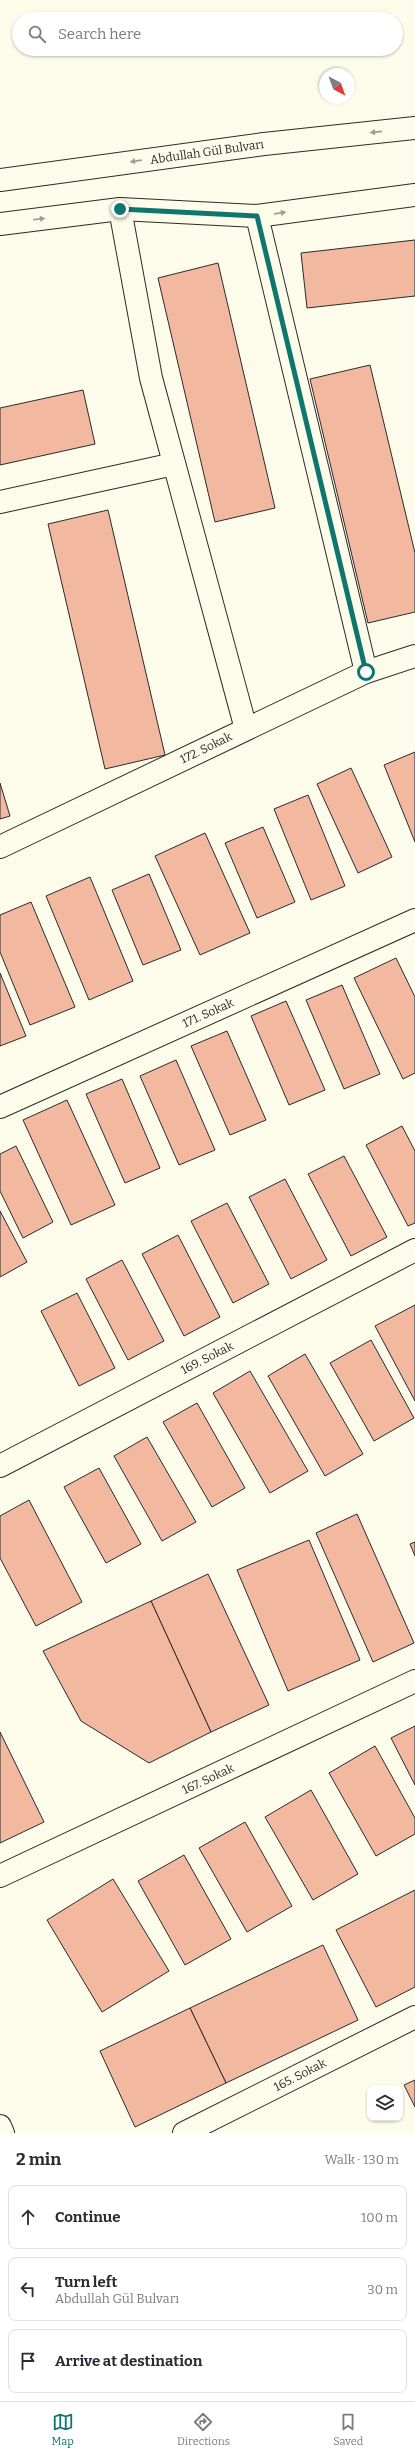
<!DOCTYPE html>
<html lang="en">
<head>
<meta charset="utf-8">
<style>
	:root { --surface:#fff; --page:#f7f7f7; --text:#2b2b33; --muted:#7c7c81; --line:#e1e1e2; --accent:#0f766e }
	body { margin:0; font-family:Bitter,serif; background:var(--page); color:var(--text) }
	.controls { position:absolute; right:12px; bottom:12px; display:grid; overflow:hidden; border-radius:8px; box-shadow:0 1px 3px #0004 }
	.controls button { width:36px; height:36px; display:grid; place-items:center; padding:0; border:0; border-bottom:1px solid var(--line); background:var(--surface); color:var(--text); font:20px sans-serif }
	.compass { position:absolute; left:319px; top:68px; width:36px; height:36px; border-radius:50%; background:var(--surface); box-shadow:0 1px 3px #0004; rotate:139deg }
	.stop { position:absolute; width:12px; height:12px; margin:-9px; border:3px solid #0f766e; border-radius:50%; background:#fff }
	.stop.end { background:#0f766e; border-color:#fff; box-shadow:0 1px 4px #0008 }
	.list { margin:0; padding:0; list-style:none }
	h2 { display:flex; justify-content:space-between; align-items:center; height:52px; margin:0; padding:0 16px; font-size:17px }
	h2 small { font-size:13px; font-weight:400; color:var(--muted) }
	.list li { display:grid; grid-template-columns:26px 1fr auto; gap:12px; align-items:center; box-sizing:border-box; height:64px; margin:0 8px 8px; padding:0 8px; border:1px solid var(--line); border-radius:8px }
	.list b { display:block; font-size:15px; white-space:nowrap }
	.list p { margin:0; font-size:13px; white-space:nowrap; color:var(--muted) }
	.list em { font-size:13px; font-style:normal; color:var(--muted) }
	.icon { flex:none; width:22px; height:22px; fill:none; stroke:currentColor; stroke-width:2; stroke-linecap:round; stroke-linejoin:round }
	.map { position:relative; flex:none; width:415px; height:2133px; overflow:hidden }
	.search { position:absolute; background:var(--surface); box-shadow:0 1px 3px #0004; left:12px; right:12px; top:12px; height:44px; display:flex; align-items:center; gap:10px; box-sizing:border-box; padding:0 14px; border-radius:22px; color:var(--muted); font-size:15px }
	.sheet { height:268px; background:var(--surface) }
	nav { display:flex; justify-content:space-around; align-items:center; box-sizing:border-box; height:56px; border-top:1px solid var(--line); background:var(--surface); font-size:11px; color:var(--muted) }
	nav a { display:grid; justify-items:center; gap:2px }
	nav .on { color:var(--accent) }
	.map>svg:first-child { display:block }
	.building { fill:#f2b8a0; stroke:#2b2b2b }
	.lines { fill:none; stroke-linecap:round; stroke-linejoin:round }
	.street-casing { stroke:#2b2b2b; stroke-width:24 }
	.secondary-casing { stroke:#2b2b2b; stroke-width:24 }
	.street { stroke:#fdfbea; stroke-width:22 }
	.secondary { stroke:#fdfbea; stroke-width:22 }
	.oneway { fill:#9e9d94 }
	.route { stroke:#0f766e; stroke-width:5 }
	.labels { text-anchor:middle; stroke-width:3; stroke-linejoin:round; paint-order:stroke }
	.street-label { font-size:12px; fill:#2b2b2b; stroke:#fdfbea }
</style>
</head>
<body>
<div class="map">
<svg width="415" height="2133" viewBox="0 0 415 2133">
	<rect width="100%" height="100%" fill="#fdfbea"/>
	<g class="building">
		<path d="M415,240V296L307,308L301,253Z"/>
		<path d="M218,263L275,508L215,522L158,278Z"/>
		<path d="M370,365L415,553V612L368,623L310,379Z"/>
		<path d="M83,390L95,444L0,465V408Z"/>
		<path d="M108,510L165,755L105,769L48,524Z"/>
		<path d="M415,752V842L384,765Z"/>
		<path d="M351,768L392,857L358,873L317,784Z"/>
		<path d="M0,783L10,816L0,819Z"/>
		<path d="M308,795L345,886L311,900L274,809Z"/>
		<path d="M263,827L295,902L257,918L225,843Z"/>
		<path d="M205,833L250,933L200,955L155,856Z"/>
		<path d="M149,874L181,950L143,965L112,890Z"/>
		<path d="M90,877L133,981L89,1000L46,896Z"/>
		<path d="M31,902L75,1007L30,1025L0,952V915Z"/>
		<path d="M396,958L415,997V1073L403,1079L354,978Z"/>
		<path d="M0,973L26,1036L0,1046Z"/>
		<path d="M342,985L380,1074L344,1089L306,1000Z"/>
		<path d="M286,1001L325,1090L289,1105L251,1016Z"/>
		<path d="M227,1031L266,1120L230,1135L191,1046Z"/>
		<path d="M176,1060L215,1150L179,1165L140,1076Z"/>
		<path d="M122,1079L160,1168L125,1183L86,1094Z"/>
		<path d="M67,1100L115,1205L71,1225L23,1120Z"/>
		<path d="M402,1126L415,1151V1223L408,1226L366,1145Z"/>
		<path d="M16,1146L53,1222L23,1238L0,1191V1154Z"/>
		<path d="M344,1156L387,1237L351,1256L308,1174Z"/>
		<path d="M285,1179L327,1260L291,1279L249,1197Z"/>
		<path d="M227,1203L269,1284L233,1303L191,1221Z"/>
		<path d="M0,1211L27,1262L0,1277Z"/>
		<path d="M178,1235L220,1317L184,1336L142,1254Z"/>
		<path d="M122,1260L164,1341L128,1360L86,1279Z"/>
		<path d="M77,1293L115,1368L79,1386L41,1311Z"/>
		<path d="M415,1305V1401L375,1326Z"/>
		<path d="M371,1340L414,1418L374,1441L330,1363Z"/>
		<path d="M305,1354L363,1454L325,1476L268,1376Z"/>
		<path d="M250,1371L308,1471L270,1493L213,1393Z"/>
		<path d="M197,1403L245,1488L212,1507L163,1422Z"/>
		<path d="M147,1437L196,1522L162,1541L114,1456Z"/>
		<path d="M99,1468L141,1544L106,1563L64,1487Z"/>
		<path d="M29,1500L82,1602L36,1626L0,1558V1516Z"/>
		<path d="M357,1514L414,1643L373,1662L316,1533Z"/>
		<path d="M309,1540L360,1660L288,1691L237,1570Z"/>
		<path d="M415,1542V1556L410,1544Z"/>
		<path d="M208,1574L269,1705L211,1732L151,1601Z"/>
		<path d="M151,1601L211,1732L149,1763L81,1721L43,1651Z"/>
		<path d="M415,1726V1785L391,1738Z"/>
		<path d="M0,1732L44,1822L0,1843Z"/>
		<path d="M375,1746L415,1818V1834L376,1856L329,1773Z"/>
		<path d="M311,1790L358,1874L313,1900L265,1817Z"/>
		<path d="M245,1822L292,1906L247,1932L199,1848Z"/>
		<path d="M184,1855L231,1939L185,1965L138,1881Z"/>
		<path d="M113,1879L169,1971L102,2012L47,1920Z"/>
		<path d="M415,1890V1987L376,2007L336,1930Z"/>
		<path d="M323,1945L358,2020L226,2083L190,2008Z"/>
		<path d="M190,2008L226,2083L135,2127L100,2051Z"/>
		<path d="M415,2080V2107L404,2085Z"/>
	</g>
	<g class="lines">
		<g class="street-casing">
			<g id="street">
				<path d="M120,209L151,378L246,729"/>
				<path d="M257,216L366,672"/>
				<path d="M0,502L174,464"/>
				<path d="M0,847L366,672L415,656"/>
				<path d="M0,1107L415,920"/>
				<path d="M0,1876L415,1681"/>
				<path d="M0,2126L3,2133"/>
				<path d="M184,2133L415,2017"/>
			</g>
		</g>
		<g class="secondary-casing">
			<g id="secondary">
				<path d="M0,180L264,144L415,128"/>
				<path d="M0,224L120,209L257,216L415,195"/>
				<path d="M0,1466L415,1250"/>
			</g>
		</g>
		<use href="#street" class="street"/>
		<use href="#secondary" class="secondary"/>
	</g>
	<defs><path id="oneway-solid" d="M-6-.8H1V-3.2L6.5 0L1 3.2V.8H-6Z"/></defs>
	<g class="oneway">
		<use href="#oneway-solid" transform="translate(376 132) rotate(174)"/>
		<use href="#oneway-solid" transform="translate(136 161) rotate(172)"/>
		<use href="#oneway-solid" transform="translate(280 213) rotate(-8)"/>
		<use href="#oneway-solid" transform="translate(39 219) rotate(-7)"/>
	</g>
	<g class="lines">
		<path class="route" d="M120,209L257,216L366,672"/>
	</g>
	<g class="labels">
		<g class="street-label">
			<text transform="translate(207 152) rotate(-8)" y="4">Abdullah Gül Bulvarı</text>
			<text transform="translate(206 748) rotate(-26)" y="4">172. Sokak</text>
			<text transform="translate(208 1013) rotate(-24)" y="4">171. Sokak</text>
			<text transform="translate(207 1358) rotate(-27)" y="4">169. Sokak</text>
			<text transform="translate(208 1779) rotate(-25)" y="4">167. Sokak</text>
			<text transform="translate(300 2075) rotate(-27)" y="4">165. Sokak</text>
		</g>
	</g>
</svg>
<div class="controls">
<button><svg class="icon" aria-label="layers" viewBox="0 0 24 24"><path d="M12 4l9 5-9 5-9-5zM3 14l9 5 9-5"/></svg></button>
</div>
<svg class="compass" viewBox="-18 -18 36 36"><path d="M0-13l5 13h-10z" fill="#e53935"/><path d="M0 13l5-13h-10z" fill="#7c7c81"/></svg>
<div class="stop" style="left:366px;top:672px"></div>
<div class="stop end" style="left:120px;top:209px"></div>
<div class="search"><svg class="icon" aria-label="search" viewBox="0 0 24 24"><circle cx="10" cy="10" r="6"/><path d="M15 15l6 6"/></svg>Search here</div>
</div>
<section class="sheet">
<h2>2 min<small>Walk · 130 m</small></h2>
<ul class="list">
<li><svg class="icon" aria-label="ahead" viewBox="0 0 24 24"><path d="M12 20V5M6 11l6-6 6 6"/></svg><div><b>Continue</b></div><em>100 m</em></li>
<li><svg class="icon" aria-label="left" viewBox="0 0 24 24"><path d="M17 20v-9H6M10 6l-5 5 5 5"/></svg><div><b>Turn left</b><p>Abdullah Gül Bulvarı</p></div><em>30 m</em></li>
<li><svg class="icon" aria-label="arrive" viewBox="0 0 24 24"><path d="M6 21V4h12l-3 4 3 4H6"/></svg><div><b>Arrive at destination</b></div></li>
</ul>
</section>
<nav>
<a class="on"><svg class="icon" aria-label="map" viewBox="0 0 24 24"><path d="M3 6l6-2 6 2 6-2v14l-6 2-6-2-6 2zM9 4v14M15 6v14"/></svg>Map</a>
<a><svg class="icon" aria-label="directions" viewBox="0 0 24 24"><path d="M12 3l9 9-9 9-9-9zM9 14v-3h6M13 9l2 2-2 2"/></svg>Directions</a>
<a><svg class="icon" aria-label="saved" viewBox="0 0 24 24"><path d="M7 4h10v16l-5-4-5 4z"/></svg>Saved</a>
</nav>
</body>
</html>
